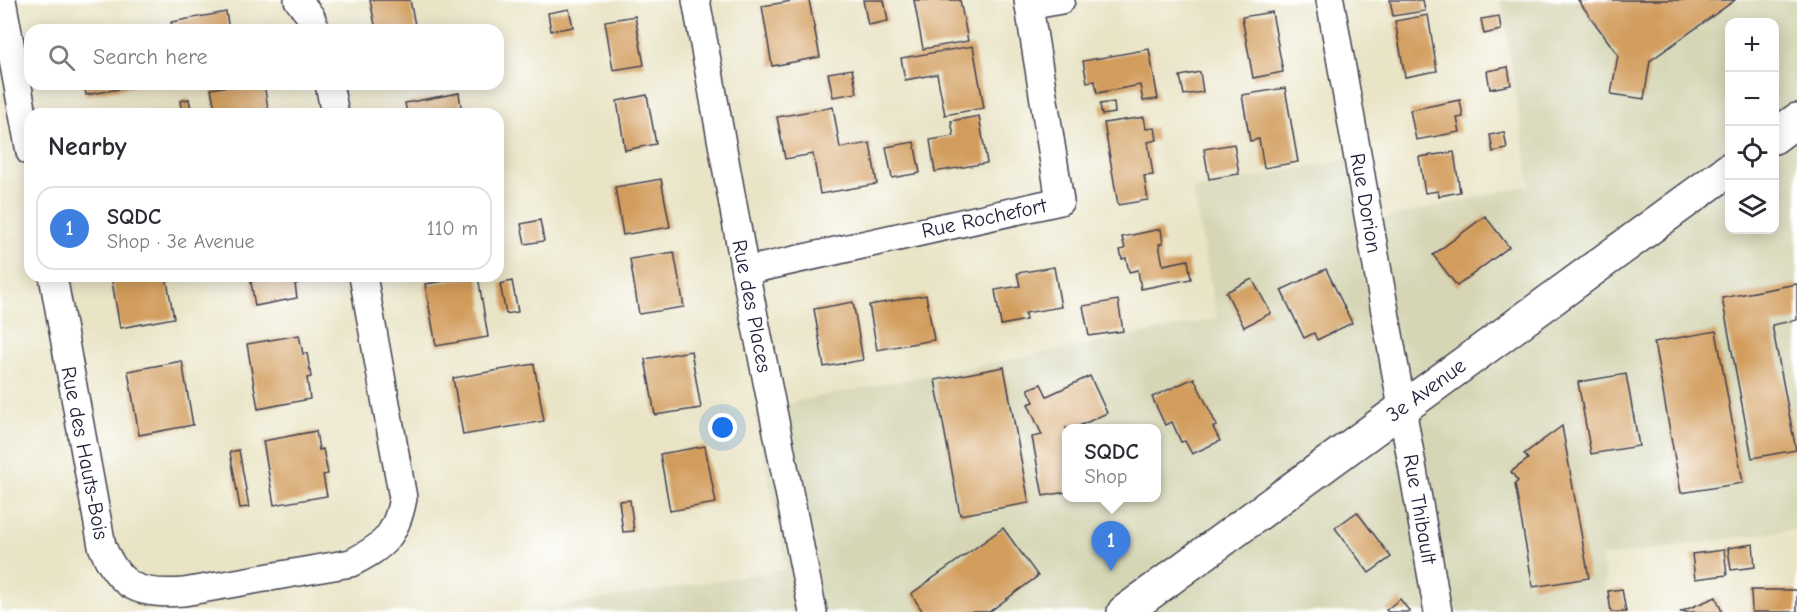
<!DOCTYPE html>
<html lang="en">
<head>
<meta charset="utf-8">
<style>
	:root { --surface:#fff; --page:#f2f2f3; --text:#2b2b33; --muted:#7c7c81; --line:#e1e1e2; --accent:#111827 }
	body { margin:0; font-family:"Comic Neue",sans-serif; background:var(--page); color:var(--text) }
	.controls { position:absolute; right:18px; top:18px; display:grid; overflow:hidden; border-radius:12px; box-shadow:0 3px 15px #0003 }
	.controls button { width:54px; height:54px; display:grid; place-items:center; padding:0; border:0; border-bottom:2px solid var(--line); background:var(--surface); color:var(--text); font:30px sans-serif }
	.you { position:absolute; left:723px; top:428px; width:21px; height:21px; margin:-15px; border:4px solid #fff; border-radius:50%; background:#1a73e8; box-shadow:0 0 0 9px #1a73e833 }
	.badge { display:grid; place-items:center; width:39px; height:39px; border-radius:50%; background:var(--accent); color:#fff; font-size:20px; font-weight:700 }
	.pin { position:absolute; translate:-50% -50px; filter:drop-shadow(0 2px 3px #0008) }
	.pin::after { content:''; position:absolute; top:32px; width:21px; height:18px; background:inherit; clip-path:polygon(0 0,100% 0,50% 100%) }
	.popup { position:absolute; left:1062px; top:424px; width:99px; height:78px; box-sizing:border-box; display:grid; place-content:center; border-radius:12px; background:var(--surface); filter:drop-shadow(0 2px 4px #0005); font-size:20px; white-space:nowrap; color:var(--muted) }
	.popup b { font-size:22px; color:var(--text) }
	.popup::after { content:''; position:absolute; left:50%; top:100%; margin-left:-12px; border:12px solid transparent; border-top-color:var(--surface) }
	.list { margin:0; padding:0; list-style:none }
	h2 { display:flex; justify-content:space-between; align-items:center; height:78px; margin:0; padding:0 24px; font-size:26px }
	h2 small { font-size:20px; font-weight:400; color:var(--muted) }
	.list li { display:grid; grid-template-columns:39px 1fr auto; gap:18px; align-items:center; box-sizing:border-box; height:84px; margin:0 12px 12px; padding:0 12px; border:2px solid var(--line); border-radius:18px }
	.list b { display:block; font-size:22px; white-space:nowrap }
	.list p { margin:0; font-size:20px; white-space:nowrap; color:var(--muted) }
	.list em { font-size:20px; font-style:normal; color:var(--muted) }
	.icon { flex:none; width:33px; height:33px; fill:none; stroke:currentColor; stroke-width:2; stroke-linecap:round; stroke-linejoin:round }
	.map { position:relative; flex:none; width:1797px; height:612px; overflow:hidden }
	.search { position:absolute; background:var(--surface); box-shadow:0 3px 15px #0003; left:24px; top:24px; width:480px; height:66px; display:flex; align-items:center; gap:15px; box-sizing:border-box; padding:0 21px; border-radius:18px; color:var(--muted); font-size:22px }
	.panel { position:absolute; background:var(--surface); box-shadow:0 3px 15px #0003; left:24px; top:108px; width:480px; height:174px; border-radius:18px }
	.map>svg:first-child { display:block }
	.built { fill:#d6d6b6; fill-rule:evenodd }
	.building { fill:#d29c5c }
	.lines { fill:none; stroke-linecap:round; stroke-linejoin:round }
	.minor-casing { stroke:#403f50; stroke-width:30 }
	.major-casing { stroke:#403f50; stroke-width:36 }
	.minor { stroke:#fff; stroke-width:27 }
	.major { stroke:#fff; stroke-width:33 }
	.labels { text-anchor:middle; stroke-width:4.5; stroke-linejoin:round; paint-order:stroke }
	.street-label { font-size:21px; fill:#22223b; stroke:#fff }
</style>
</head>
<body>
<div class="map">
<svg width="1797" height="612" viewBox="0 0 1797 612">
	<rect width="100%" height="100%" fill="#fff"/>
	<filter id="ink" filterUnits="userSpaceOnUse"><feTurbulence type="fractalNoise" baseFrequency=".0167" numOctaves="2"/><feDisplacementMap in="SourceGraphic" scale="12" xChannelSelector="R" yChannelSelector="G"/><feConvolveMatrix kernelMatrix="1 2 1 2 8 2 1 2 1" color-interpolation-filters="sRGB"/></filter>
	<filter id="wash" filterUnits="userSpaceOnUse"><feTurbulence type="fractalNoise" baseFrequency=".008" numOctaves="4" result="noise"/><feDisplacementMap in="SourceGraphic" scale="24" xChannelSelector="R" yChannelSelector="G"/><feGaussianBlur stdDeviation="1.35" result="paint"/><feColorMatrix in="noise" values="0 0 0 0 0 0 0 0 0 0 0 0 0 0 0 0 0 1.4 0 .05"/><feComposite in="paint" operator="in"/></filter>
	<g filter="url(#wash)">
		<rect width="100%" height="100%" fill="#e9e4c6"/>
		<path class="built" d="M1501,0H1797V529L1602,557L1610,612H525L787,569L755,415L802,400L1217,319L1192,189L1356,158L1367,222L1530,185ZM1730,22H1774V230H1730ZM1066,428H1156V498H1066Z"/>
		<g id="blocks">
			<g class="building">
				<path d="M370,0H410L416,30H376Z"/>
				<path d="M798,0H809L820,57L772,66L762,6Z"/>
				<path d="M863,0H884L888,21L868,25Z"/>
				<path d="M914,0H960L968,41L923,49Z"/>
				<path d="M1390,0H1423L1425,11L1393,16Z"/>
				<path d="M1578,0H1735L1650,61L1644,99L1611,94L1618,55Z"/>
				<path d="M569,9L573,27L551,31L548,13Z"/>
				<path d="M226,12L229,30H173L171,22Z"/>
				<path d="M1272,12L1283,72L1253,78L1242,17Z"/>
				<path d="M1428,15L1437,71L1405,77L1395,21Z"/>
				<path d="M635,16L644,65L613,70L605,21Z"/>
				<path d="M1499,16L1501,30L1484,34L1481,19Z"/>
				<path d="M973,46L984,108L945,115L937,74L905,80L901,58Z"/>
				<path d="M1149,49L1158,99L1143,101L1140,85L1097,93L1095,81L1087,82L1083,61Z"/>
				<path d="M1508,67L1511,85L1490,89L1487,71Z"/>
				<path d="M852,69L857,93L833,97L828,73Z"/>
				<path d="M1200,72L1203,92L1184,95L1180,76Z"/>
				<path d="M84,84H140L141,85L86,95Z"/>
				<path d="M239,84H264L269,114H216L211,89Z"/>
				<path d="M1285,88L1298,162L1264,168L1259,139L1250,141L1242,95Z"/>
				<path d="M459,93L462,114H407L405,103Z"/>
				<path d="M647,95L656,144L625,150L617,101Z"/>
				<path d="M189,99L192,114H182L180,101Z"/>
				<path d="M1460,100L1463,117L1457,118L1460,132L1416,140L1410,110Z"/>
				<path d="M1114,102L1115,113L1102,115L1100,104Z"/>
				<path d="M833,107L840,148L870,143L877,184L820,194L813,154L785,159L777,117Z"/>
				<path d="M979,116L987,163L935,172L930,140L954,136L951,121Z"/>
				<path d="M1144,117L1146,129L1155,128L1157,140L1148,142L1153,175L1144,176L1148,200L1118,205L1104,123Z"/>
				<path d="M1504,132L1507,149L1493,152L1490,135Z"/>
				<path d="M914,142L920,173L892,178L886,147Z"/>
				<path d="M1234,144L1239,174L1209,179L1204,149Z"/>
				<path d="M1454,152L1460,192L1439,196L1438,191L1425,193L1419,157Z"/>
				<path d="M661,179L670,227L623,235L615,187Z"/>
				<path d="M1485,216L1509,247L1457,286L1433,255Z"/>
				<path d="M540,220L544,241L525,244L521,224Z"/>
				<path d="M1161,229L1163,243L1159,244L1163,265L1188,260L1191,279L1141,289L1138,270L1129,272L1126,258L1122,259L1120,250L1125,249L1122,237Z"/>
				<path d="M674,252L684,307L639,314L630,259Z"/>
				<path d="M1054,267L1061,307L1025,313L1026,320L1001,325L995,290L1020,286L1017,273Z"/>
				<path d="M1326,269L1352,323L1317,340L1314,333L1304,338L1281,290Z"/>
				<path d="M111,276H166L174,318L120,328Z"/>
				<path d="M250,276H298L299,283L295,284L297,298L255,306Z"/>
				<path d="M478,276L488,337L436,346L425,284Z"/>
				<path d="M1252,279L1271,313L1244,327L1226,292Z"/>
				<path d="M512,281L518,312L506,314L500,284Z"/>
				<path d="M1797,284V320L1772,325L1796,450L1752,458L1722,298Z"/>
				<path d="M926,295L934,340L877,350L869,305Z"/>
				<path d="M1118,300L1123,331L1089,336L1083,306Z"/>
				<path d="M853,302L863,360L824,367L814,309Z"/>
				<path d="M1716,331L1743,483L1681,493L1654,342Z"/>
				<path d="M299,335L303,354L307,353L311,377L307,378L310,399L258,409L247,344Z"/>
				<path d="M691,351L701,408L655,415L645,359Z"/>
				<path d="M182,361L193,425L139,435L128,371Z"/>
				<path d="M534,364L544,421L463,435L453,378Z"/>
				<path d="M1004,367L1029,503L960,515L935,380Z"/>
				<path d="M1626,374L1639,446L1591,454L1578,382Z"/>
				<path d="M1090,376L1107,413L1075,428H1066V492L1043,496L1032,437L1042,435L1028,404L1034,402L1028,389L1041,384L1047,396Z"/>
				<path d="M1194,378L1217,426L1213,427L1220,441L1192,454L1185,441L1181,442L1172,422L1165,425L1152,397Z"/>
				<path d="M1562,426L1589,578L1533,587L1515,484L1518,481L1511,472L1528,459L1524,454Z"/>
				<path d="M316,431L319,450L323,449L328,474L323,475L327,496L274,505L263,441Z"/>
				<path d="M705,446L716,503L670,511L660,454Z"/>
				<path d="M239,450L249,507L240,508L230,452Z"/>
				<path d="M630,500L634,531L623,532L619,501Z"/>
				<path d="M1357,512L1391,557L1369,573L1335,528Z"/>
				<path d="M1003,528L1038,576L989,612H923L911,594Z"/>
				<path d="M1753,544L1755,567L1731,570L1728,548Z"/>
				<path d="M1724,550L1727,575L1695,579L1692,554Z"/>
				<path d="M1622,589L1626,612H1611L1608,591Z"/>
				<path d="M1751,590H1797V612H1752Z"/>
				<path d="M1716,597L1722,612H1680Z"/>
				<path d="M1400,599L1410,612H1388L1386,610Z"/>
			</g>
		</g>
	</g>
	<g filter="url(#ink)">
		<use href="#blocks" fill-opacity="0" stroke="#403f50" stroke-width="1.5"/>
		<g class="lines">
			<g class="minor-casing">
				<g id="minor">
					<path d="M2,0L30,152"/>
					<path d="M298,0L311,17L316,30"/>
					<path d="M696,0L745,271L813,612"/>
					<path d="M1330,0L1438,612"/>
					<path d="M1029,6L1061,0"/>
					<path d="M329,84L335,114"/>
					<path d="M745,271L1060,201L1028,0"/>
					<path d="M53,276L102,546C120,589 140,595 184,592L351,563C384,546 396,536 403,498L363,276"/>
				</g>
			</g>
			<g class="major-casing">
				<g id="major">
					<path d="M1774,137L1797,120"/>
					<path d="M1124,612L1730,169"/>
				</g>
			</g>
			<use href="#minor" class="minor"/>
			<use href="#major" class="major"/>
		</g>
	</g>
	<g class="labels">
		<g class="street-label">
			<text transform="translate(1366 203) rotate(80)" y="7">Rue Dorion</text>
			<text transform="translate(984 218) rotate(-12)" y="7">Rue Rochefort</text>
			<text transform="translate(752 306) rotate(79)" y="7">Rue des Places</text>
			<text transform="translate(1426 390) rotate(-36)" y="7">3e Avenue</text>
			<text transform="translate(85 453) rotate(79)" y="7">Rue des Hauts-Bois</text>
			<text transform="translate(1420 509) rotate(80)" y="7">Rue Thibault</text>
		</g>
	</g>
</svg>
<div class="controls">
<button>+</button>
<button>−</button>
<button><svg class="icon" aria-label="locate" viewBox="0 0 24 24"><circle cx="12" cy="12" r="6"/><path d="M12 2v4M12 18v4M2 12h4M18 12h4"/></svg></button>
<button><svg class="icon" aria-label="layers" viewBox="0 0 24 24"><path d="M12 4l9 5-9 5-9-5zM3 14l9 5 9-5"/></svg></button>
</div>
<div class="you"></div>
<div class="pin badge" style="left:1111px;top:571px;background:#3f7fe0">1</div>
<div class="popup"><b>SQDC</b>Shop</div>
<div class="search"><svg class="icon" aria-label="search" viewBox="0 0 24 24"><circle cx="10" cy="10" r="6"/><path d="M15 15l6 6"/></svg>Search here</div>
<section class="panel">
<h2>Nearby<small></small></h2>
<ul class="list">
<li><span class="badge" style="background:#3f7fe0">1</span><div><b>SQDC</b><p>Shop · 3e Avenue</p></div><em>110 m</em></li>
</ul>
</section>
</div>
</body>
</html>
